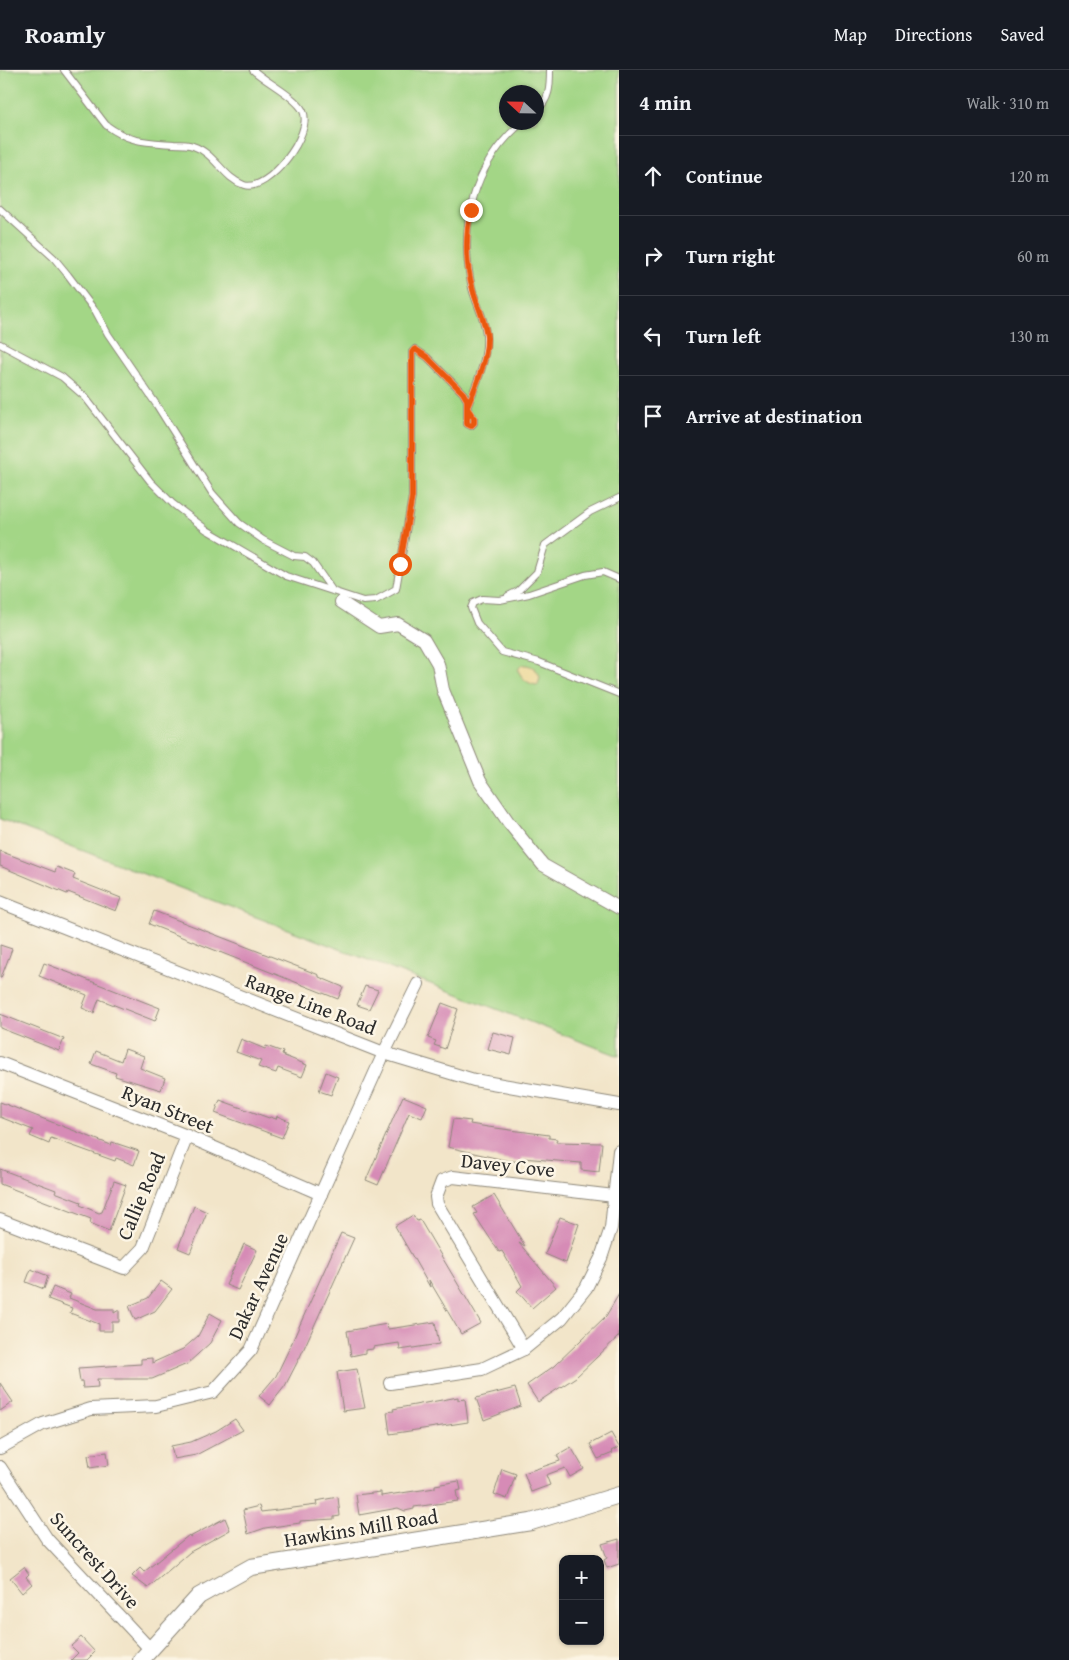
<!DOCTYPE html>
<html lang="en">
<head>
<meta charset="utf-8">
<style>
	:root { --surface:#171b24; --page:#20242c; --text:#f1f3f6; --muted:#9ea1a6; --line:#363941 }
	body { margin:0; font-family:"Gentium Book Plus",serif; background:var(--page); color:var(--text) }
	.controls { position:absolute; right:15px; bottom:15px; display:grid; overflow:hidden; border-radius:10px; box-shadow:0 1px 4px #0004 }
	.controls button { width:45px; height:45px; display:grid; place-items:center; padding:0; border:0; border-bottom:1px solid var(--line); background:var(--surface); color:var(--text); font:25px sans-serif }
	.compass { position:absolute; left:499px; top:15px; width:45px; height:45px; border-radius:50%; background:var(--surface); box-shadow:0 1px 4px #0004; rotate:292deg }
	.stop { position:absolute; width:15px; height:15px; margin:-11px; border:4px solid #ea580c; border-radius:50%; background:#fff }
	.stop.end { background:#ea580c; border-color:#fff; box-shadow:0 1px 5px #0008 }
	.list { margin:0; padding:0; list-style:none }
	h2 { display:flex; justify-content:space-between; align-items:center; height:65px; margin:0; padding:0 20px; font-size:21px }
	h2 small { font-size:16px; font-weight:400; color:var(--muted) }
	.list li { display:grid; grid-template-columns:32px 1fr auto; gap:15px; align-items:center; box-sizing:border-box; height:80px; padding:0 20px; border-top:1px solid var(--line) }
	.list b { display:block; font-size:19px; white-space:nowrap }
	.list em { font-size:16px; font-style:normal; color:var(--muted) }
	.icon { flex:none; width:28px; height:28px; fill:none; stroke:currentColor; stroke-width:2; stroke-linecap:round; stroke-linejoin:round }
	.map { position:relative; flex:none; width:619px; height:1590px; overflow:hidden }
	header { display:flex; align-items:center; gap:30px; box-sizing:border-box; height:70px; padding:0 25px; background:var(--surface); border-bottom:1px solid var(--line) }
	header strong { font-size:24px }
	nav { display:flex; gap:28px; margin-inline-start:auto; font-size:18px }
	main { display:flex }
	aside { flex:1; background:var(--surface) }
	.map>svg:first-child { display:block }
	.green { fill:#a3d686; stroke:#678058; fill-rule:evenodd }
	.sand { fill:#eeda9e; stroke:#8c8264 }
	.building { fill:#d68bb6 }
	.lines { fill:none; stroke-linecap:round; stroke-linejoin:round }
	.service-casing { stroke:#8e887a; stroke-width:8 }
	.minor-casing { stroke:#8e887a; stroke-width:14 }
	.tertiary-casing { stroke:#8e887a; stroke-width:18 }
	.service { stroke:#fff; stroke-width:6 }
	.minor { stroke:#fff; stroke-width:12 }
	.tertiary { stroke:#fff; stroke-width:16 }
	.route { stroke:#ea580c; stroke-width:6 }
	.labels { text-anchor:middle; stroke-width:5; stroke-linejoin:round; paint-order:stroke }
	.street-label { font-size:20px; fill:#2b2b2b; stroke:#fcf5e5 }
</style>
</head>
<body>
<header>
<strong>Roamly</strong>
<nav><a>Map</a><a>Directions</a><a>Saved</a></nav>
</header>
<main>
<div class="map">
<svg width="619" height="1590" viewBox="0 0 619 1590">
	<rect width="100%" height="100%" fill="#fcf5e5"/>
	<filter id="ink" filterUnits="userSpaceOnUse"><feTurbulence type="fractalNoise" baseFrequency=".02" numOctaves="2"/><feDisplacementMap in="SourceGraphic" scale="10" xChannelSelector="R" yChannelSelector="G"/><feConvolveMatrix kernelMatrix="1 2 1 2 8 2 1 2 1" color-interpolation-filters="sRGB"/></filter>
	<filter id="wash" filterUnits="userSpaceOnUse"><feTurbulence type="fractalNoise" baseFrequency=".0096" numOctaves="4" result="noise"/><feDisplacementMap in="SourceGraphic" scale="20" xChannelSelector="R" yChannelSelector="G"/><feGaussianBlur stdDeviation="1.12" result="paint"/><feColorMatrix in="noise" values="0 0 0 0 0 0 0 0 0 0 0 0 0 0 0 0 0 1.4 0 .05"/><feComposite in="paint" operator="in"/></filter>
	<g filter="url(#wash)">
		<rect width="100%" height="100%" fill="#f2e5c9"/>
		<path class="green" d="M0,0H619V986L0,749ZM507,22H536V52H507Z"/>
		<path class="sand" d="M521,595C530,594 537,598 540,607L538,615C529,615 521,608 518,600Z"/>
		<g id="blocks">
			<g class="building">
				<path d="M0,781L55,802L57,797L75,804L73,809L121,828L116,841L68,822L67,824L0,796Z"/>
				<path d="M154,841L319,905V907L343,917L338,929L149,854Z"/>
				<path d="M0,875L12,879L1,908H0Z"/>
				<path d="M44,893L160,938L155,951L99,929L94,943L82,938L87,925L39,906Z"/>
				<path d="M365,916L378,920L369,939L357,935Z"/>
				<path d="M442,933L458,939L445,979L434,975L436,971L428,968Z"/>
				<path d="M0,944L64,969L59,981L0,958Z"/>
				<path d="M493,962L515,968L511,985L488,979Z"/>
				<path d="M241,969L265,979L266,976L283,982L282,985L307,995L302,1007L278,998L276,1003L258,997L261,991L236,982Z"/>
				<path d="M125,979L144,986L140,998L165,1008L161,1020L115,1006L116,1003L91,994L96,981L121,991Z"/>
				<path d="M326,1002L338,1007L331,1025L319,1021Z"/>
				<path d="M403,1026L427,1036L422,1048L409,1043L378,1115L366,1110Z"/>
				<path d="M220,1030L269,1048L270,1047L276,1049L277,1046L289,1051L282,1068L215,1043Z"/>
				<path d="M0,1032L111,1075L112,1072L139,1081L134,1095L116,1088L115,1091L51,1068L49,1074L30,1066L33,1060L0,1047Z"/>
				<path d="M453,1049L471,1051L470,1054L488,1057L549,1065V1068L557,1069L556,1072L602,1073L599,1102L581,1100V1093L522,1088V1092L504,1090L448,1077Z"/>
				<path d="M0,1099L56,1120L55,1122L81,1132L80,1135L99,1143L102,1142L114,1111L126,1115L109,1161L90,1153L91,1149L0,1114Z"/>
				<path d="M494,1125L525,1176L519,1173L556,1217L532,1238L517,1221L522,1216L505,1186L502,1181L499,1182L474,1144L477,1143L473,1137Z"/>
				<path d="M194,1136L207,1142L190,1183L178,1178Z"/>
				<path d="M413,1145L417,1151L420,1150L481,1253L461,1264L429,1210L430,1217L395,1156Z"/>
				<path d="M560,1147L579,1154L566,1193L545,1184Z"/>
				<path d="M341,1163L354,1168L300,1287L285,1316L270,1335L259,1326L276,1306L289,1279Z"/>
				<path d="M244,1174L257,1180L238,1220L226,1215Z"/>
				<path d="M31,1199L48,1206L44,1219L26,1212Z"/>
				<path d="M161,1211L172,1219L155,1241L135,1250L129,1236L148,1228Z"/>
				<path d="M53,1217L71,1224L69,1228L97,1239H114V1243L119,1240V1252H112V1261H99V1254L70,1243L72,1238L48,1229Z"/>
				<path d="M619,1224V1266L576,1307L538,1332L527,1315L554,1296L606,1246Z"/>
				<path d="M210,1243L222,1250L210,1273L187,1294L152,1309H97L98,1317L83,1318L82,1311H80L78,1298L141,1294V1289L152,1288V1293L183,1279L198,1266Z"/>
				<path d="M435,1252L439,1274L400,1280L399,1273L373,1277V1279L365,1280V1283L351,1286L347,1261L387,1254L388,1259Z"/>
				<path d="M357,1299L365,1338L343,1341L337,1302Z"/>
				<path d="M0,1313L13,1332L0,1341Z"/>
				<path d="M515,1318L521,1336L484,1350L476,1328Z"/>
				<path d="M458,1327V1330L465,1329L468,1352L390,1364L387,1342L394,1341L393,1339Z"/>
				<path d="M235,1349L243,1360L196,1385L174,1389L171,1376L191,1372L216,1361Z"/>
				<path d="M611,1363L619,1377L611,1381L613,1383L598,1389L590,1374Z"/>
				<path d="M571,1377L584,1399L570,1407L565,1398L546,1405L550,1415L531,1422L524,1403L560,1391L557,1385Z"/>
				<path d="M107,1382L109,1395L90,1398L88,1385Z"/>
				<path d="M502,1399L516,1404L507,1429L494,1424Z"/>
				<path d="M459,1411L461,1420L456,1421L458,1431L414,1437V1439L405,1441L398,1438L359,1445L356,1425L381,1422V1426L435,1418V1415Z"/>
				<path d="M338,1427L340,1446L334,1447V1449L300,1451V1453L265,1458L248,1464L243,1440L259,1436L261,1442L317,1435L316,1431Z"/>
				<path d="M225,1448L230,1460L190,1482L148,1518L132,1506L140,1498L144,1502L189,1465L190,1467Z"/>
				<path d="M619,1469V1494L607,1498L604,1490L607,1488L602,1474Z"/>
				<path d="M24,1497L29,1504L26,1507L32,1514L22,1523L10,1508Z"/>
				<path d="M81,1567L95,1582L87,1590H71L78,1583L71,1576Z"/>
			</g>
		</g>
	</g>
	<g filter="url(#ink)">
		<use href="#blocks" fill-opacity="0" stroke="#8e887a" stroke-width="1"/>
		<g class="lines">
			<g class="service-casing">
				<g id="service">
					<path d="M64,0L106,55C130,73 146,72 174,74C180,74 188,74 193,76C215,83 223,108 244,115C268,123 314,63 303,41C296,27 266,12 253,0"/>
					<path d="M536,41C550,30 550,16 550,0"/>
					<path d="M0,139L54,188L68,205L96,242L108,264L156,334L212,423L239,453L263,470L294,486L305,487L313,493L332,520"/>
					<path d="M0,274L62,307L85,327L150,411L173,434L207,460L286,506L363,531L376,530L396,519L412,427V282L415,279L427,287L463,323L467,330V354L471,356L474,353V348L467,338C476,314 488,290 486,265C485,248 476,234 472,218C458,156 473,93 523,52"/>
					<path d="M619,509L603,502L585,505L529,524L500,530L482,529L473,533L471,538L477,553L502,582L539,592L619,624"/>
					<path d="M508,526L518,521L537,502L545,475L590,442L619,428"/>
				</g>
			</g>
			<g class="minor-casing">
				<g id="minor">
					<path d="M341,532L379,557L398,554L424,570L438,594L443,620L480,711L509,753L543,795L619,838"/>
					<path d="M0,832L384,983L474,1010L619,1035"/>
					<path d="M0,993L187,1066L321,1124"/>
					<path d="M0,1150L124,1198L143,1178L187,1066"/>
					<path d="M524,1279L437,1134L436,1127L442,1111L453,1107L614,1126"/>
					<path d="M390,1313L482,1299L524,1279L562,1248L586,1218L601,1188L611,1158L619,1081"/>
					<path d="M0,1378L43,1354L91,1339L156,1336L213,1322L251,1280L384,983L418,914"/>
					<path d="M0,1397L47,1469L151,1580"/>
				</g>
			</g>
			<g class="tertiary-casing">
				<path id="tertiary" d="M141,1590L199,1526L251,1497L531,1452L619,1425"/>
			</g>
			<use href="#service" class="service"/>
			<use href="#minor" class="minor"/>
			<use href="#tertiary" class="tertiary"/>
		</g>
	</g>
	<g class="lines" filter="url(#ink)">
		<path class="route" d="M400,494L412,427V282L415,279L427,287L463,323L467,330V354L471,356L474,353V348L467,338C476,315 487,292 487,268C486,251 477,236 473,220C465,192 465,167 471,140"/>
	</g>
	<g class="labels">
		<g class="street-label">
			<text transform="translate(311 934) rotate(21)" y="7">Range Line Road</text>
			<text transform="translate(168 1039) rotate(22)" y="7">Ryan Street</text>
			<text transform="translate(508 1095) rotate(6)" y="7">Davey Cove</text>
			<text transform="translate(141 1126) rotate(-67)" y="7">Callie Road</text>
			<text transform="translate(258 1216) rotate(-65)" y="7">Dakar Avenue</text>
			<text transform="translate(361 1458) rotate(-9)" y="7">Hawkins Mill Road</text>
			<text transform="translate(95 1490) rotate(48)" y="7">Suncrest Drive</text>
		</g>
	</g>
</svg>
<div class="controls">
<button>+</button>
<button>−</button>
</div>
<svg class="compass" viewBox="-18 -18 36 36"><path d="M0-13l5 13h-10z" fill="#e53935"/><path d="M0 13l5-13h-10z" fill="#9ea1a6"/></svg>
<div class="stop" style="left:400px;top:494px"></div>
<div class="stop end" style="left:471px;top:140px"></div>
</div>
<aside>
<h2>4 min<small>Walk · 310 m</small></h2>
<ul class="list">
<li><svg class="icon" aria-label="ahead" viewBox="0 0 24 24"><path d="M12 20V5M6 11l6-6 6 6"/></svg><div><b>Continue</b></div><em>120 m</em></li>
<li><svg class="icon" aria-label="right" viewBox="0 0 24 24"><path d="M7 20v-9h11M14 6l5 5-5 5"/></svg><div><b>Turn right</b></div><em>60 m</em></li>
<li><svg class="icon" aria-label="left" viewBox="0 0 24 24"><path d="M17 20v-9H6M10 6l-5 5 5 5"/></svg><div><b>Turn left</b></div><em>130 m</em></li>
<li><svg class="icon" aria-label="arrive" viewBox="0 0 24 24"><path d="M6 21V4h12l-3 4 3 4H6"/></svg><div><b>Arrive at destination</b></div></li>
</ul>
</aside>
</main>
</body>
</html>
